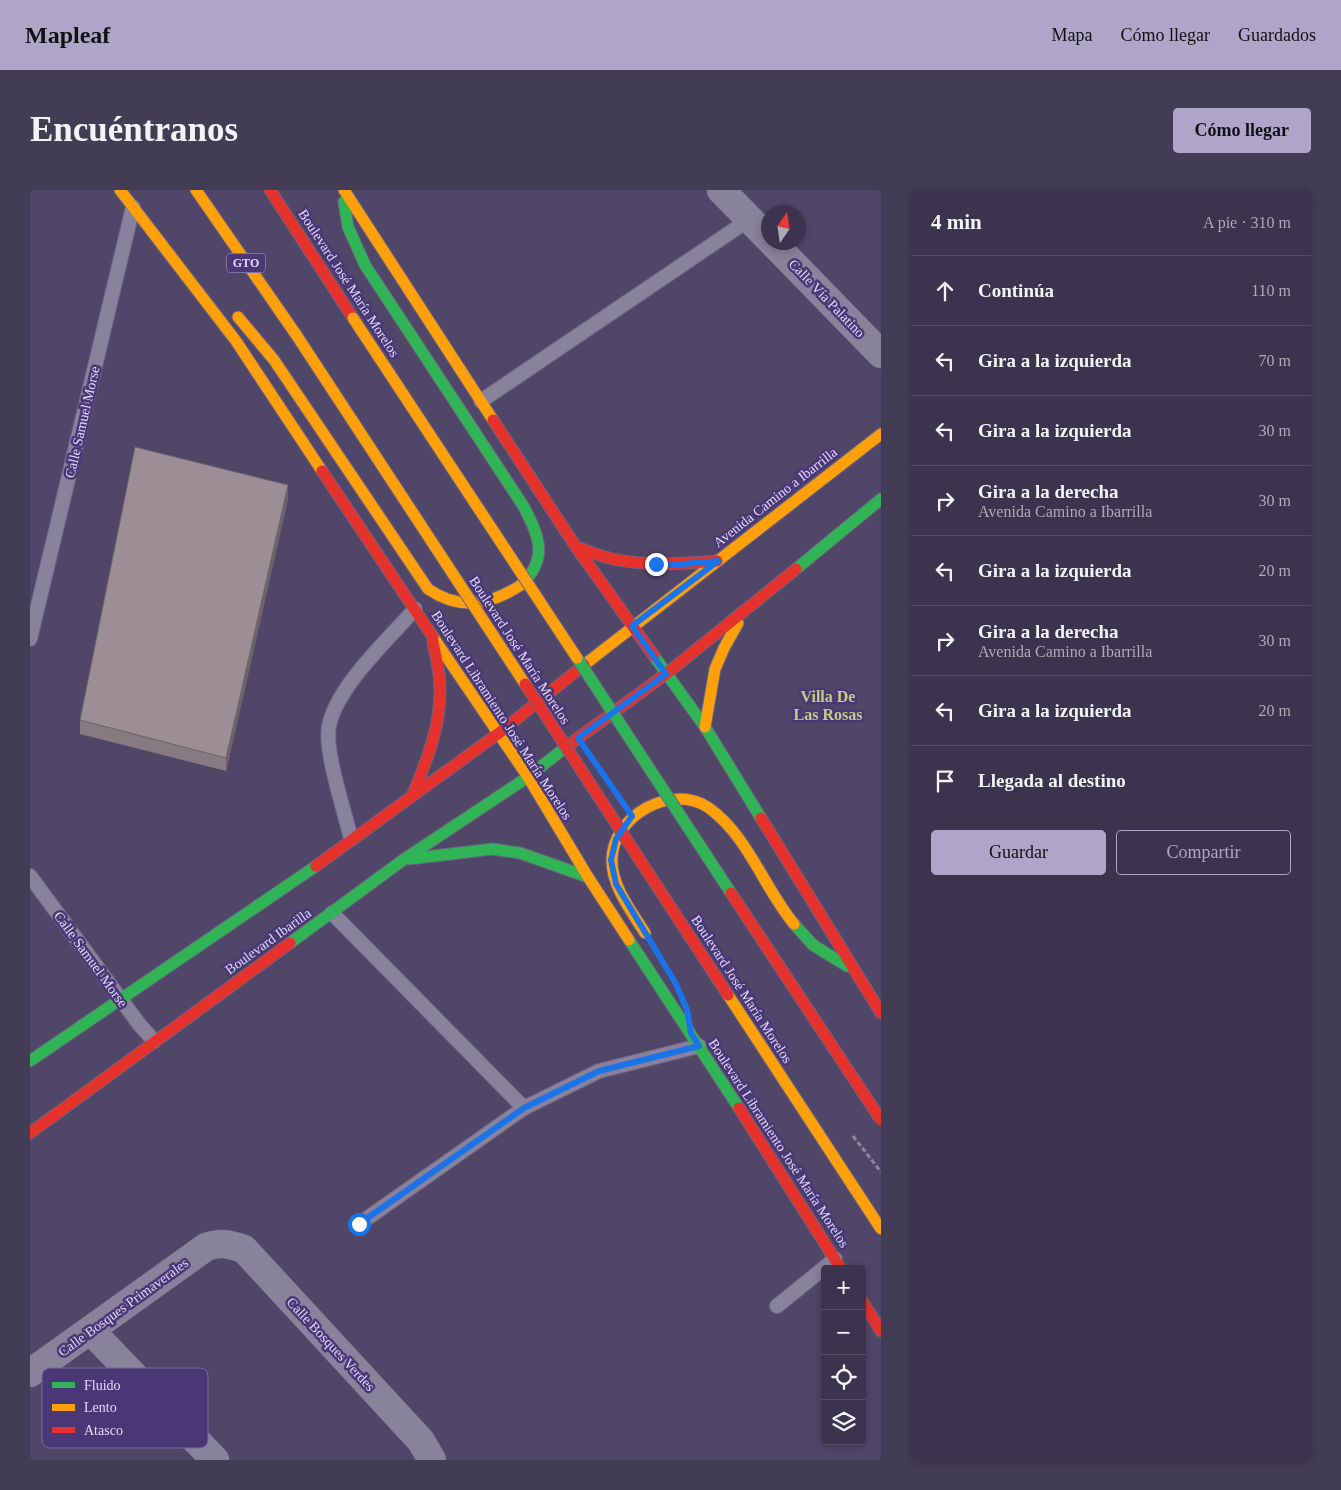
<!DOCTYPE html>
<html lang="es">
<head>
<meta charset="utf-8">
<style>
	:root { --surface:#3c344e; --page:#433c55; --text:#f1f3f6; --muted:#acaab6; --line:#554f66; --accent:#aea5c9 }
	body { margin:0; font-family:"Times New Roman",serif; background:var(--page); color:var(--text) }
	.controls { position:absolute; right:15px; bottom:15px; display:grid; overflow:hidden; border-radius:5px; box-shadow:0 2px 8px #0003 }
	.controls button { width:45px; height:45px; display:grid; place-items:center; padding:0; border:0; border-bottom:1px solid var(--line); background:var(--surface); color:var(--text); font:25px sans-serif }
	.compass { position:absolute; left:731px; top:15px; width:45px; height:45px; border-radius:50%; background:var(--surface); box-shadow:0 2px 8px #0003; rotate:13deg }
	.stop { position:absolute; width:15px; height:15px; margin:-11px; border:4px solid #1a73e8; border-radius:50%; background:#fff }
	.stop.end { background:#1a73e8; border-color:#fff; box-shadow:0 1px 5px #0008 }
	.list { margin:0; padding:0; list-style:none }
	h2 { display:flex; justify-content:space-between; align-items:center; height:65px; margin:0; padding:0 20px; font-size:21px }
	h2 small { font-size:16px; font-weight:400; color:var(--muted) }
	.list li { display:grid; grid-template-columns:32px 1fr auto; gap:15px; align-items:center; box-sizing:border-box; height:70px; padding:0 20px; border-top:1px solid var(--line) }
	.list b { display:block; font-size:19px; white-space:nowrap }
	.list p { margin:0; font-size:16px; white-space:nowrap; color:var(--muted) }
	.list em { font-size:16px; font-style:normal; color:var(--muted) }
	.actions { display:flex; gap:10px; padding:15px 20px }
	.actions a { flex:1; padding:11px 0; border:1px solid var(--accent); border-radius:5px; text-align:center; font-size:18px; color:var(--accent) }
	.actions .main { background:var(--accent); color:#111 }
	.icon { flex:none; width:28px; height:28px; fill:none; stroke:currentColor; stroke-width:2; stroke-linecap:round; stroke-linejoin:round }
	.map { position:relative; flex:none; width:851px; height:1270px; overflow:hidden; border-radius:5px }
	header { display:flex; align-items:center; gap:30px; box-sizing:border-box; height:70px; padding:0 25px; background:var(--accent); color:#111 }
	header strong { font-size:24px }
	nav { display:flex; gap:28px; margin-inline-start:auto; font-size:18px }
	.intro { display:flex; align-items:center; justify-content:space-between; box-sizing:border-box; height:120px; padding:0 30px }
	h1 { margin:0; font-size:35px }
	.button { padding:12px 22px; border-radius:5px; background:var(--accent); color:#111; font-size:18px; font-weight:700 }
	main { display:flex; gap:30px; padding:0 30px }
	aside { flex:1; background:var(--surface); border-radius:5px; box-shadow:0 2px 8px #0003 }
	.map>svg:first-child { display:block }
	.lines { fill:none; stroke-linecap:round; stroke-linejoin:round }
	.lane-casing { stroke:#6b6381; stroke-width:16 }
	.street-casing { stroke:#6b6381; stroke-width:29 }
	.fast-casing { stroke:#6b6381; stroke-width:13 }
	.slow-casing { stroke:#6b6381; stroke-width:13 }
	.jam-casing { stroke:#6b6381; stroke-width:13 }
	.path { stroke:#8d879e; stroke-width:3; stroke-dasharray:5 2.5; stroke-linecap:butt }
	.lane { stroke:#88829a; stroke-width:14 }
	.street { stroke:#88829a; stroke-width:28 }
	.fast { stroke:#30b455; stroke-width:11 }
	.slow { stroke:#ff9f0a; stroke-width:11 }
	.jam { stroke:#e5322d; stroke-width:11 }
	.fast-bridge-casing { stroke:#6b6381; stroke-width:13; stroke-linecap:butt }
	.slow-bridge-casing { stroke:#6b6381; stroke-width:13; stroke-linecap:butt }
	.jam-bridge-casing { stroke:#6b6381; stroke-width:13; stroke-linecap:butt }
	.fast-bridge { stroke:#30b455; stroke-width:11 }
	.slow-bridge { stroke:#ff9f0a; stroke-width:11 }
	.jam-bridge { stroke:#e5322d; stroke-width:11 }
	.wall { fill:#877a81 }
	.shaded-wall { fill:#6e6369 }
	.building { fill:#9d8e96; stroke:#6e6369 }
	.route { stroke:#1a73e8; stroke-width:6 }
	.labels { text-anchor:middle; stroke-width:5; stroke-linejoin:round; paint-order:stroke }
	.shield { fill:#4a3876; stroke:#b3a8d4; stroke-width:1 }
	.shield-label { font-size:12px; font-weight:bold; fill:#e0d8fd }
	.street-label { font-size:14px; fill:#e0d8fd; stroke:#4a3876 }
	.quarter-label { font-size:16px; font-weight:bold; fill:#c3cd80; stroke:#4a3876 }
	.key { fill:#4a3876; stroke:#77689e; stroke-width:1 }
	.key-label { font-size:14px; fill:#e0d8fd }
</style>
</head>
<body>
<header>
<strong>Mapleaf</strong>
<nav><a>Mapa</a><a>Cómo llegar</a><a>Guardados</a></nav>
</header>
<div class="intro"><h1>Encuéntranos</h1><a class="button">Cómo llegar</a></div>
<main>
<div class="map">
<svg width="851" height="1270" viewBox="0 0 851 1270">
	<rect width="100%" height="100%" fill="#504668"/>
	<g class="lines">
		<g class="lane-casing">
			<g id="lane">
				<path d="M451,211L720,29"/>
				<path d="M0,449L103,17"/>
				<path d="M321,649C315,622 294,561 299,536C307,496 358,450 385,419"/>
				<path d="M0,686L109,834L124,851"/>
				<path d="M302,723L494,918"/>
				<path d="M329,1034L494,918L569,881L669,856"/>
				<path d="M747,1116L805,1069"/>
			</g>
		</g>
		<g class="street-casing">
			<g id="street">
				<path d="M691,0L738,48"/>
				<path d="M742,52L851,164"/>
				<path d="M61,1141L185,1270"/>
				<path d="M0,1183L176,1057C191,1052 199,1054 214,1059L391,1251L402,1270"/>
			</g>
		</g>
		<g class="fast-casing">
			<g id="fast">
				<path d="M314,12L318,37L335,75L494,317C509,347 519,368 491,395"/>
				<path d="M766,379L851,309"/>
				<path d="M624,466L675,537L731,628"/>
				<path d="M379,669L462,659L490,663L558,687"/>
				<path d="M764,734L783,755L817,776"/>
				<path d="M599,750L709,918"/>
				<path d="M260,753L373,670L498,587L536,557"/>
				<path d="M0,871L286,676"/>
			</g>
		</g>
		<g class="slow-casing">
			<g id="slow">
				<path d="M90,0L206,151L292,281"/>
				<path d="M166,0L267,146"/>
				<path d="M314,0L463,230"/>
				<path d="M208,127L244,170L398,399C430,421 460,415 491,395"/>
				<path d="M403,447L498,587L558,687L599,750"/>
				<path d="M554,475L851,244"/>
				<path d="M675,537L685,479L694,458L708,433"/>
				<path d="M615,743C602,722 582,697 582,671C581,627 641,592 679,618C718,646 734,698 764,734"/>
			</g>
		</g>
		<g class="jam-casing">
			<g id="jam">
				<path d="M240,0L323,128"/>
				<path d="M463,230L546,357L624,466"/>
				<path d="M292,281L403,447"/>
				<path d="M546,357C558,361 570,366 583,369C617,376 652,374 687,371"/>
				<path d="M536,557L636,484L766,379"/>
				<path d="M383,604C397,570 411,535 410,498C410,483 406,467 403,452"/>
				<path d="M731,628L851,823"/>
				<path d="M286,676L469,543L554,475"/>
				<path d="M709,918L811,1079"/>
				<path d="M0,943L260,753"/>
				<path d="M832,1111L851,1141"/>
			</g>
		</g>
		<path class="path" d="M823,946L851,982"/>
		<use href="#lane" class="lane"/>
		<use href="#street" class="street"/>
		<use href="#fast" class="fast"/>
		<use href="#slow" class="slow"/>
		<use href="#jam" class="jam"/>
		<g class="fast-bridge-casing">
			<path id="fast-bridge" d="M547,468L701,703"/>
		</g>
		<g class="slow-bridge-casing">
			<g id="slow-bridge">
				<path d="M323,128L547,468"/>
				<path d="M267,146L495,494"/>
				<path d="M698,805L851,1039"/>
			</g>
		</g>
		<g class="jam-bridge-casing">
			<g id="jam-bridge">
				<path d="M495,494L698,805"/>
				<path d="M701,703L851,930"/>
			</g>
		</g>
		<use href="#fast-bridge" class="fast-bridge"/>
		<use href="#slow-bridge" class="slow-bridge"/>
		<use href="#jam-bridge" class="jam-bridge"/>
	</g>
	<path class="wall" d="M258,309L196,581L50,544V530Z"/>
	<path class="shaded-wall" d="M258,295V309L196,581V568Z"/>
	<path class="building" d="M105,257L258,295L196,568L50,530Z"/>
	<g class="lines">
		<path class="route" d="M329,1034L494,918L569,881L669,856L661,843L657,820L646,794L586,694L581,670L586,649L602,626L548,548L636,484L602,436L688,371L641,375L626,374"/>
	</g>
	<g class="labels">
		<rect class="shield" x="197" y="63.5" width="38" height="19" rx="4"/>
		<g class="shield-label">
			<text x="216" y="77">GTO</text>
		</g>
		<g class="street-label">
			<text transform="translate(319 93) rotate(57)" y="5">Boulevard José María Morelos</text>
			<text transform="translate(797 108) rotate(46)" y="5">Calle Vía Palatino</text>
			<text transform="translate(52 232) rotate(-77)" y="5">Calle Samuel Morse</text>
			<text transform="translate(745 307) rotate(-38)" y="5">Avenida Camino a Ibarrilla</text>
			<text transform="translate(490 460) rotate(57)" y="5">Boulevard José María Morelos</text>
			<text transform="translate(472 525) rotate(57)" y="5">Boulevard Libramiento José María Morelos</text>
			<text transform="translate(238 751) rotate(-36)" y="5">Boulevard Ibarilla</text>
			<text transform="translate(61 769) rotate(54)" y="5">Calle Samuel Morse</text>
			<text transform="translate(712 799) rotate(57)" y="5">Boulevard José María Morelos</text>
			<text transform="translate(749 953) rotate(57)" y="5">Boulevard Libramiento José María Morelos</text>
			<text transform="translate(93 1117) rotate(-36)" y="5">Calle Bosques Primaverales</text>
			<text transform="translate(301 1154) rotate(47)" y="5">Calle Bosques Verdes</text>
		</g>
		<g class="quarter-label">
			<text x="798" y="512">Villa De<tspan x="798" dy="18">Las Rosas</tspan></text>
		</g>
	</g>
	<rect x="12" y="1178" width="166" height="80" rx="8" class="key"/>
	<rect x="22" y="1192" width="23" height="6" fill="#30b455"/>
	<rect x="22" y="1214" width="23" height="7" fill="#ff9f0a"/>
	<rect x="22" y="1237" width="23" height="6" fill="#e5322d"/>
	<g class="key-label">
		<text x="54" y="1200">Fluido</text>
		<text x="54" y="1222">Lento</text>
		<text x="54" y="1245">Atasco</text>
	</g>
</svg>
<div class="controls">
<button>+</button>
<button>−</button>
<button><svg class="icon" aria-label="locate" viewBox="0 0 24 24"><circle cx="12" cy="12" r="6"/><path d="M12 2v4M12 18v4M2 12h4M18 12h4"/></svg></button>
<button><svg class="icon" aria-label="layers" viewBox="0 0 24 24"><path d="M12 4l9 5-9 5-9-5zM3 14l9 5 9-5"/></svg></button>
</div>
<svg class="compass" viewBox="-18 -18 36 36"><path d="M0-13l5 13h-10z" fill="#e53935"/><path d="M0 13l5-13h-10z" fill="#acaab6"/></svg>
<div class="stop" style="left:329px;top:1034px"></div>
<div class="stop end" style="left:626px;top:374px"></div>
</div>
<aside>
<h2>4 min<small>A pie · 310 m</small></h2>
<ul class="list">
<li><svg class="icon" aria-label="ahead" viewBox="0 0 24 24"><path d="M12 20V5M6 11l6-6 6 6"/></svg><div><b>Continúa</b></div><em>110 m</em></li>
<li><svg class="icon" aria-label="left" viewBox="0 0 24 24"><path d="M17 20v-9H6M10 6l-5 5 5 5"/></svg><div><b>Gira a la izquierda</b></div><em>70 m</em></li>
<li><svg class="icon" aria-label="left" viewBox="0 0 24 24"><path d="M17 20v-9H6M10 6l-5 5 5 5"/></svg><div><b>Gira a la izquierda</b></div><em>30 m</em></li>
<li><svg class="icon" aria-label="right" viewBox="0 0 24 24"><path d="M7 20v-9h11M14 6l5 5-5 5"/></svg><div><b>Gira a la derecha</b><p>Avenida Camino a Ibarrilla</p></div><em>30 m</em></li>
<li><svg class="icon" aria-label="left" viewBox="0 0 24 24"><path d="M17 20v-9H6M10 6l-5 5 5 5"/></svg><div><b>Gira a la izquierda</b></div><em>20 m</em></li>
<li><svg class="icon" aria-label="right" viewBox="0 0 24 24"><path d="M7 20v-9h11M14 6l5 5-5 5"/></svg><div><b>Gira a la derecha</b><p>Avenida Camino a Ibarrilla</p></div><em>30 m</em></li>
<li><svg class="icon" aria-label="left" viewBox="0 0 24 24"><path d="M17 20v-9H6M10 6l-5 5 5 5"/></svg><div><b>Gira a la izquierda</b></div><em>20 m</em></li>
<li><svg class="icon" aria-label="arrive" viewBox="0 0 24 24"><path d="M6 21V4h12l-3 4 3 4H6"/></svg><div><b>Llegada al destino</b></div></li>
</ul>
<div class="actions"><a class="main">Guardar</a><a>Compartir</a></div>
</aside>
</main>
</body>
</html>
